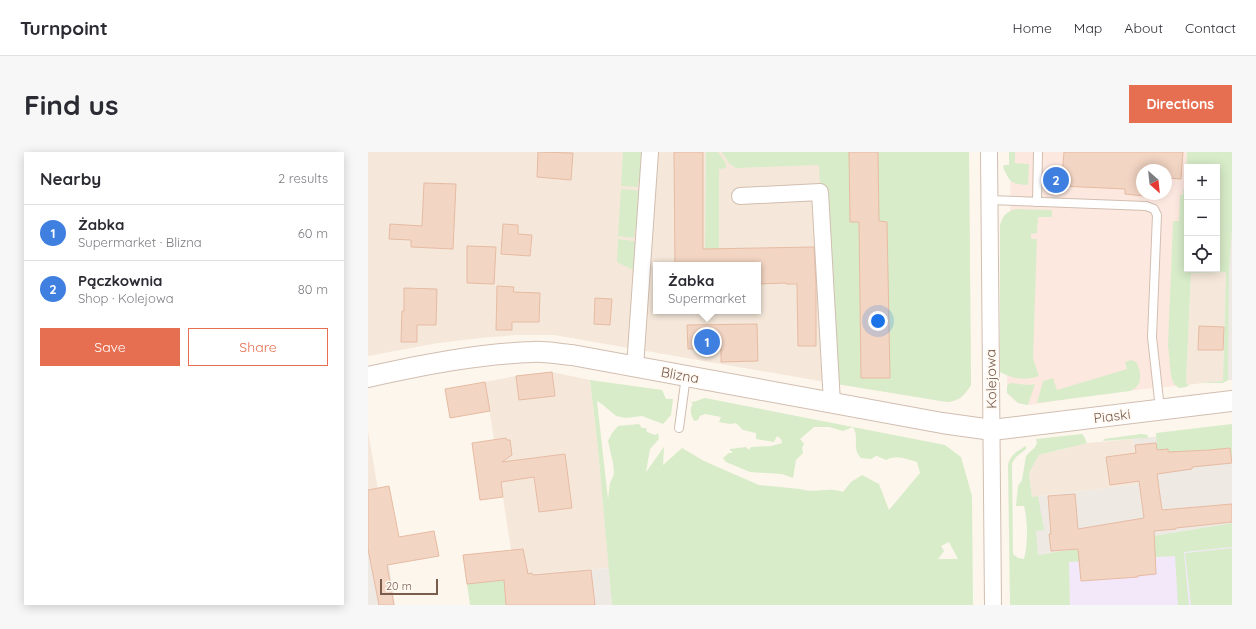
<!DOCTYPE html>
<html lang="en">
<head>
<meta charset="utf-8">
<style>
	:root { --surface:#fff; --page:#f7f7f7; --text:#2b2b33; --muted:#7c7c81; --line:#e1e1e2; --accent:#e76f51 }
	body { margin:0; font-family:Quicksand,sans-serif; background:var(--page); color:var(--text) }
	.controls { position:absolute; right:12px; top:12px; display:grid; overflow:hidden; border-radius:0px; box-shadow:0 2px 10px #0003 }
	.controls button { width:36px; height:36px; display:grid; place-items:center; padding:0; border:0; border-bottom:1px solid var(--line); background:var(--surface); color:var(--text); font:20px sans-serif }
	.compass { position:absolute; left:768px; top:12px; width:36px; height:36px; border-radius:50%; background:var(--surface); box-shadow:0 2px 10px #0003; rotate:153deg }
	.scale { position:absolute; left:12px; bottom:10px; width:58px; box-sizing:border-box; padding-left:4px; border:2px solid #7a5c4d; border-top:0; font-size:11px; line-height:14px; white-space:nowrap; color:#7a5c4d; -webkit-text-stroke:3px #fffaf3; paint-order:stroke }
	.you { position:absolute; left:510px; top:169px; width:14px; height:14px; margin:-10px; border:3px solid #fff; border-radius:50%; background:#1a73e8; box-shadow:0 0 0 6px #1a73e833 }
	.badge { display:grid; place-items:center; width:26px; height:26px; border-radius:50%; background:var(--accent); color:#fff; font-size:13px; font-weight:700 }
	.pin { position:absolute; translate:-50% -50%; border:2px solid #fff; box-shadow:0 1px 4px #0006 }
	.popup { position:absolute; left:285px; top:110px; width:108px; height:52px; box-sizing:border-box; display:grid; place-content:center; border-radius:0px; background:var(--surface); filter:drop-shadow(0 1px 3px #0005); font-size:13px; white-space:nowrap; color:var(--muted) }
	.popup b { font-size:15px; color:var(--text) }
	.popup::after { content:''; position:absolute; left:50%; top:100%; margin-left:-8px; border:8px solid transparent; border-top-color:var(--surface) }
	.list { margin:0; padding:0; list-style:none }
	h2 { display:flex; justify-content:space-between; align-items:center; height:52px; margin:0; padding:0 16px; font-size:17px }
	h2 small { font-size:13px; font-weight:400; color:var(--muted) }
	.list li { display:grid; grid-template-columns:26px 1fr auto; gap:12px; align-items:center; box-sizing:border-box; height:56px; padding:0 16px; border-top:1px solid var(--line) }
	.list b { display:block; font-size:15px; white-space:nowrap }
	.list p { margin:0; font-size:13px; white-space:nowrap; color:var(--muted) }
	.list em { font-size:13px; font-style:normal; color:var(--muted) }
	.actions { display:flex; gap:8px; padding:12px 16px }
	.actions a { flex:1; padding:9px 0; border:1px solid var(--accent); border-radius:0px; text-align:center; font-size:14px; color:var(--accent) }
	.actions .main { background:var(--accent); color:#fff }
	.icon { flex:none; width:22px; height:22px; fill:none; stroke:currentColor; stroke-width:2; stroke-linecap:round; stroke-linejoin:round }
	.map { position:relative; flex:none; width:864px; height:453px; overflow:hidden; border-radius:0px }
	header { display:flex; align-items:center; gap:24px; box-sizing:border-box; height:56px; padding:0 20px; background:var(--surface); border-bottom:1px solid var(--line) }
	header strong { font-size:19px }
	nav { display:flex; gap:22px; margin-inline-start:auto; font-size:14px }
	.intro { display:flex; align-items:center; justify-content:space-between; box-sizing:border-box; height:96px; padding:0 24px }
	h1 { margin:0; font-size:28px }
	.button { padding:10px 18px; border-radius:0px; background:var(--accent); color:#fff; font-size:14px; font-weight:700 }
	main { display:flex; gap:24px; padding:0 24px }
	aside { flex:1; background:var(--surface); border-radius:0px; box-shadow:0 2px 10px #0003 }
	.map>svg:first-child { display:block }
	.residential { fill:#f5e8da; fill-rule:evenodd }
	.commercial { fill:#fde8e0; fill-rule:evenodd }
	.industrial { fill:#efe9e4 }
	.education { fill:#f3e8fa }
	.green { fill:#d8ecc9; fill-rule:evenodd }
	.building { fill:#f3d5c3; stroke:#e6bba3 }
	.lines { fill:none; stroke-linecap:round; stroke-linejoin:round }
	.service-casing { stroke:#d1beb0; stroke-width:10 }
	.minor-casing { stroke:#d1beb0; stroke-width:18 }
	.tertiary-casing { stroke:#d1beb0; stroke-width:22 }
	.service { stroke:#fff; stroke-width:8 }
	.minor { stroke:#fff; stroke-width:16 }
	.tertiary { stroke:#fff; stroke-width:20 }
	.labels { text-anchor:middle; stroke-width:4; stroke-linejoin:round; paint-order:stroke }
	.street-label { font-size:14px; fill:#7a5c4d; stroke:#fffaf3 }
</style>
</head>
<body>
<header>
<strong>Turnpoint</strong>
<nav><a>Home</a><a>Map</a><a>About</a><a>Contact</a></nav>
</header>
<div class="intro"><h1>Find us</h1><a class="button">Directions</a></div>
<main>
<aside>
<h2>Nearby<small>2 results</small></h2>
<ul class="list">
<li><span class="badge" style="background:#3f7fe0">1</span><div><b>Żabka</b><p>Supermarket · Blizna</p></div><em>60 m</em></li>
<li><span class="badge" style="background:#3f7fe0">2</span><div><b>Pączkownia</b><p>Shop · Kolejowa</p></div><em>80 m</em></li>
</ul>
<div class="actions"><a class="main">Save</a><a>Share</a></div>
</aside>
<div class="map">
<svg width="864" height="453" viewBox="0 0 864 453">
	<rect width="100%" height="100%" fill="#fdf6ec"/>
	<g class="residential">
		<path d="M0,0H601L603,233L593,246L586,249L579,250L463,231L186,183H147L113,186L70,191L0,204ZM288,113H390V159H288Z"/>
		<path d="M858,120L855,229L818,233L823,121Z"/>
		<path d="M184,220L222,228L230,297L241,416L147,423L117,230L148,224Z"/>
		<path d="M0,279L16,373L0,376Z"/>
		<path d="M765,287L771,332L664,345L661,321L671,303L700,296L710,292Z"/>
	</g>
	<path class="commercial" d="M643,0H828L819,15L818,233L756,239L660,253L650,251L639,241ZM774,18H798V42H774Z"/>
	<g class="industrial">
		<path d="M864,0V228L855,229L858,120Z"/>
		<path d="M864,277V371L670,403L664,345L771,332L765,287Z"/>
		<path d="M0,376L20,405L27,453H0Z"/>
		<path d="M241,416L244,453H102L147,423Z"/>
	</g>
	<path class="education" d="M864,371V453H702L700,399Z"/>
	<g class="green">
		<path d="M255,0H277V28L271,27L270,35L253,34Z"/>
		<path d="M338,0H350L358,12V16L351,17V113H337Z"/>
		<path d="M354,0H601L603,233C597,243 591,249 579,250L463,231L451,13L368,16L361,11Z"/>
		<path d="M641,0H647V11L661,12L660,33C642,32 642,30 635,15L636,13H641Z"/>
		<path d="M819,0H864V76L861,118L860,228L855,231H832L855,229L858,120L823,121L818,232L821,233L818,235L811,236L806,232L803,224L800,193L805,69H811L812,43H815V38L818,36ZM819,15H849V117H819Z"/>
		<path d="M253,37L276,39L273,78L267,77L266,86L250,84Z"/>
		<path d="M649,57L684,58V65H670L669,81L663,82V87H669L665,206L671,224C658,229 644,227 632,220V73C635,63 639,59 649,57Z"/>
		<path d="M250,87L272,90L269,120L249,110Z"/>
		<path d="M763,208L768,210C774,221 775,234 762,239L669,251L675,229L685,226L689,238L759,217L757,210Z"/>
		<path d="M222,228L294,238L298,247H305L303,263L295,272L274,264L258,266L248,264L235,253L229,249L240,347L242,331L246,322L245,311L240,289L244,281L250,274L271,272L274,276H278L279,280L287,283L290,281L291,287L282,297L278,320L296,295L295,313L314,296L336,309L391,333L432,337C447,342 460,334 475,340L483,330L494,323L511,332L521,358L552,321L549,310C539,307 528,302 518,308L511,305L510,304H508L503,307L493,306C483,296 492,287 485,275L475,279L461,275H446L432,287L436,292L434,296L435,301L428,308L425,326L414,322L382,320L358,310L355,306L361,301H364V299H362V297L378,295L381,298L383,295L403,294L414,291L413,287L409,284L406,290L388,287V281L375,278L368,271L362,272L351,270L353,265L337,262L332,264L330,268L326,269C323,264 321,256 325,252L322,249V248L323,250C328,250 332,247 337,246L577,293L593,305L604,344L605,453H244L230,297ZM581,390L590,407H570L576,399L573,394Z"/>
		<path d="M642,231L661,233L667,232L660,253L650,251L639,241V234Z"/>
		<path d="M864,272V312L862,296L844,298L843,301L842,298H834L823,304L822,299L801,301L800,297L789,298L788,281Z"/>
		<path d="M714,282L716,284L719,291L671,303L661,321L664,345L670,344L676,378L668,379L670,403L864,371V395L816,400L821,453H810L807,404L701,410L702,453H642L640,312C644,302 649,299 658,294V297L648,305L644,311L645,402L650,406L656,407C660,391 660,370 656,354H648L650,334L654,328L658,304L667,295L669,291L668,287Z"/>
		<path d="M773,282L780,283L779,288L778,286L735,289L736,287Z"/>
		<path d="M864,396V453H823L817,401Z"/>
		<path d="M148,427L153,448L138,450V453H102L99,432Z"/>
	</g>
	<g class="building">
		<path d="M170,0L205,1L203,28L169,25Z"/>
		<path d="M306,0H335V97L446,95L448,133V194H430L429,132H418V131L390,132V113H307Z"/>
		<path d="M481,0H510L511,69L519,70L522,226H493L491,70H482Z"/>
		<path d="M696,0H815L813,27L798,26V18H774V42H777L776,44L757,42V37L693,34Z"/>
		<path d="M56,31L88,32L85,97L43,95V88L21,87L22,72L54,74Z"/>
		<path d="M135,72L150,73V82L164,83L162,104L133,102Z"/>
		<path d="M99,94L128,95L126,132L99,131Z"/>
		<path d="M129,134L146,135L145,140L172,141L171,170H144V178H128Z"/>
		<path d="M36,136L69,137L68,173H49V190H33L34,159H36Z"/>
		<path d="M227,146L244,147L242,173L226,172Z"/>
		<path d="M389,172L390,209L353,210V196L320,197L319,173Z"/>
		<path d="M831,174L856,175L855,198H830Z"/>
		<path d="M184,220L187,244L151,248L148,224Z"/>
		<path d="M117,230L122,259L82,266L77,237Z"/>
		<path d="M138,286L139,288H142L144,303L134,310L197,302L204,356L171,360L166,325L133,330L135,345L112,348L104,291Z"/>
		<path d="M788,291L789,298L800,297V300L842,298L862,296L864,311L824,315V317L789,322L794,358L864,352V370L808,376V377L786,379L788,422L769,424L770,425L713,429L710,397L683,399L681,382H683L680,344L707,342L710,377L776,366L771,329L742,333L738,305L768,301L767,293Z"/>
		<path d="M21,334L31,385L66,379L71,404L19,413L26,453H11L0,397V338Z"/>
		<path d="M155,397L160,422L164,421L165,423L223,418L227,453H138L136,428L99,432L95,403Z"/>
	</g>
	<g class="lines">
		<g class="service-casing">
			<g id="service">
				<path d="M621,48L778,54L786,57L789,63L784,185L792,257"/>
				<path d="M669,50L670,0"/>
				<path d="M311,276L318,224"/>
			</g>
		</g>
		<g class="minor-casing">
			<g id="minor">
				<path d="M621,0L625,453"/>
				<path d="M372,44L452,40L464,251"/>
				<path d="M267,215L282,0"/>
			</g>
		</g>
		<g class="tertiary-casing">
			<path id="tertiary" d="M0,225C54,213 109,202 164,200C177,199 191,202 204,203L574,271L624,278L864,249"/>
		</g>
		<use href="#service" class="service"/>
		<use href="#minor" class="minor"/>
		<use href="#tertiary" class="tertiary"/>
	</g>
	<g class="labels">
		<g class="street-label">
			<text transform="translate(312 223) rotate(10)" y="5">Blizna</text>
			<text transform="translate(623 227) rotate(-91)" y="5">Kolejowa</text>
			<text transform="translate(744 264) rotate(-7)" y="5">Piaski</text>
		</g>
	</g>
</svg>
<div class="controls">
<button>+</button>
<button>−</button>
<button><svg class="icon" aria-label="locate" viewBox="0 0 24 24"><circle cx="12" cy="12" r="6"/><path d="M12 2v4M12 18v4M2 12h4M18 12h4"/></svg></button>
</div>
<svg class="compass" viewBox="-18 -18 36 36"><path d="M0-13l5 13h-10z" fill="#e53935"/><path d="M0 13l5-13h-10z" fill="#7c7c81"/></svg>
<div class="scale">20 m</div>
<div class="you"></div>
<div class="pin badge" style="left:339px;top:190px;background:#3f7fe0">1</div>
<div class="popup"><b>Żabka</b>Supermarket</div>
<div class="pin badge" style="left:688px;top:28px;background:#3f7fe0">2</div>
</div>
</main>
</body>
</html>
